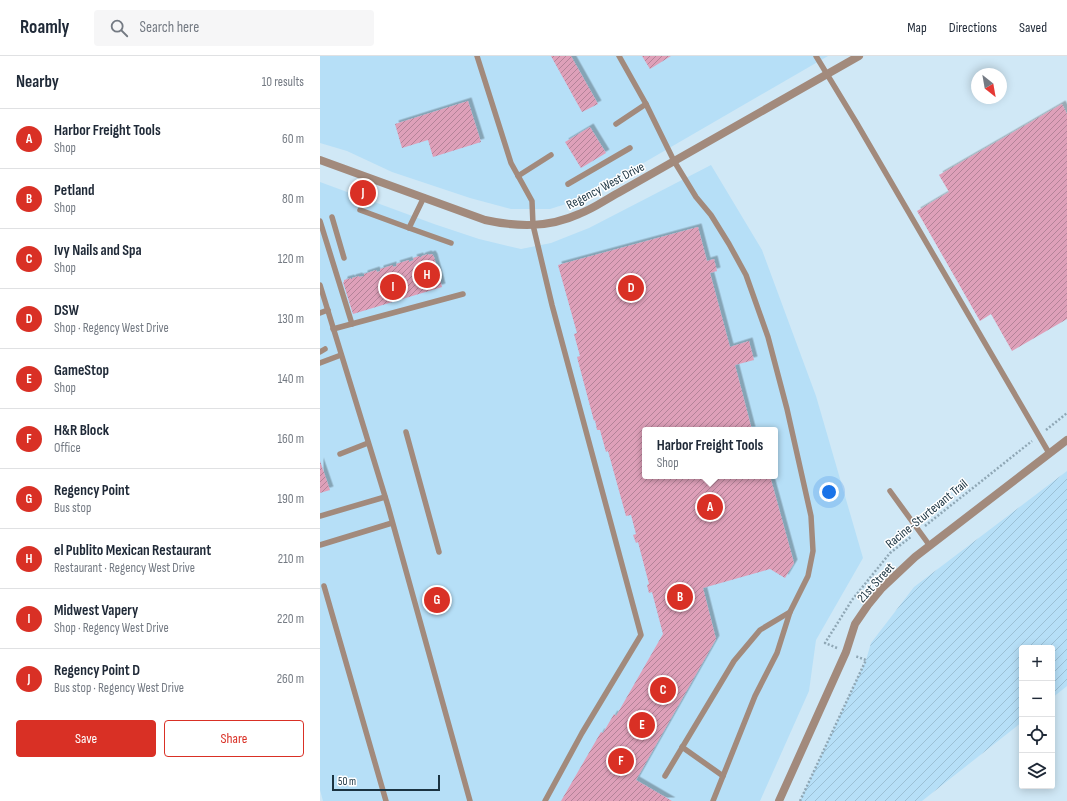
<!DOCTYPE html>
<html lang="en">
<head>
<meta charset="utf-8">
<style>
	:root { --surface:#fff; --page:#f6f6f7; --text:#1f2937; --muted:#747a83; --line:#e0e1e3; --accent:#d93025 }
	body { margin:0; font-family:"Sofia Sans Condensed",sans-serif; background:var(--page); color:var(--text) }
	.controls { position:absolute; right:12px; bottom:12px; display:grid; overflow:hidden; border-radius:4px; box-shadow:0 2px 10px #0003 }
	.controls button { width:36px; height:36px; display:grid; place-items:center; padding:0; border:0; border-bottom:1px solid var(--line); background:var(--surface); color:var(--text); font:20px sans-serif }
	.compass { position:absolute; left:651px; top:12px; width:36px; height:36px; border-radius:50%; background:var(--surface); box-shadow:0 2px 10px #0003; rotate:149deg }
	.scale { position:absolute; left:12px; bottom:10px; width:108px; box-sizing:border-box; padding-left:4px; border:2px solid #1a3341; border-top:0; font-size:11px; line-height:14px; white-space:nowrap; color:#1a3341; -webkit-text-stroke:3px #fff; paint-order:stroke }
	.you { position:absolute; left:509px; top:436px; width:14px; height:14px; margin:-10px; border:3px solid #fff; border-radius:50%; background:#1a73e8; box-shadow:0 0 0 6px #1a73e833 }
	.badge { display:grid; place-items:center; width:26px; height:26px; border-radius:50%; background:var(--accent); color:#fff; font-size:13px; font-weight:700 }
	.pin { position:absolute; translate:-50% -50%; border:2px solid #fff; box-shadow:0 1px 4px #0006 }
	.popup { position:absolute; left:322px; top:371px; width:136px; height:52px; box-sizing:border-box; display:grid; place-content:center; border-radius:4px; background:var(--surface); filter:drop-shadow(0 1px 3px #0005); font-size:13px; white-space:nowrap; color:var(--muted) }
	.popup b { font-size:15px; color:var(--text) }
	.popup::after { content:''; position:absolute; left:50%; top:100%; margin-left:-8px; border:8px solid transparent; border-top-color:var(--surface) }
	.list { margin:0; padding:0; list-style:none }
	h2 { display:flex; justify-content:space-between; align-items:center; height:52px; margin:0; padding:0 16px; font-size:17px }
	h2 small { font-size:13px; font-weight:400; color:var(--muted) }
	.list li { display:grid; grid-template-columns:26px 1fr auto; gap:12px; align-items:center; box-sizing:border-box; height:60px; padding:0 16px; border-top:1px solid var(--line) }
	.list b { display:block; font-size:15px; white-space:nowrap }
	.list p { margin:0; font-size:13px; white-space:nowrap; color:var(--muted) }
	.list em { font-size:13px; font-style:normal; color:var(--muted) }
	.actions { display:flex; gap:8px; padding:12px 16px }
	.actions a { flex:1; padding:9px 0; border:1px solid var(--accent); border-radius:4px; text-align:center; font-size:14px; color:var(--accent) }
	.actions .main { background:var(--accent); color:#fff }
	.icon { flex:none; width:22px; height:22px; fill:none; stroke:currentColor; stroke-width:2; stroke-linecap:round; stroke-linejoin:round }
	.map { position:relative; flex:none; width:747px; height:745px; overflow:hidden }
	header { display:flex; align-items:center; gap:24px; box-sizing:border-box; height:56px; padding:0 20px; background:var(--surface); border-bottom:1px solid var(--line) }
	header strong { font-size:19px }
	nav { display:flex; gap:22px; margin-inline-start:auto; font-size:14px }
	.search { width:280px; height:36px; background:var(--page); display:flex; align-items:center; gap:10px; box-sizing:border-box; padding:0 14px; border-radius:4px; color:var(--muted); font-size:15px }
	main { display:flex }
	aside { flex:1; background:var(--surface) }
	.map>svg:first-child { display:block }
	.built { fill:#b6dff7; fill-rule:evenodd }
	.industrial { fill:url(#industrial-furrows) }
	.building { fill:url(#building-hatch); filter:url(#shadow) }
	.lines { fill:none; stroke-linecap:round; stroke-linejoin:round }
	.path { stroke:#8fa7b5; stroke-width:2.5; stroke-dasharray:2 2; stroke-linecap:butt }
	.lane { stroke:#a28a7c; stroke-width:5.5 }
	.street { stroke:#a28a7c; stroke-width:8 }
	.labels { text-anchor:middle; stroke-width:3; stroke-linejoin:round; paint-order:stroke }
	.street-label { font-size:13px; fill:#1a3341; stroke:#fff }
</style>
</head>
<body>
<header>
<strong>Roamly</strong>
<div class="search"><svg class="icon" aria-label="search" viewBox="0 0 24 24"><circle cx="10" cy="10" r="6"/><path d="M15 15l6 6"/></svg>Search here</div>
<nav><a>Map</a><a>Directions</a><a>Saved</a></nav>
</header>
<main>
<aside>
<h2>Nearby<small>10 results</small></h2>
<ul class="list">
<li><span class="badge">A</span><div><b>Harbor Freight Tools</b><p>Shop</p></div><em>60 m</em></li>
<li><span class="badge">B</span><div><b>Petland</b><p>Shop</p></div><em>80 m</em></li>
<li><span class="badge">C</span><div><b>Ivy Nails and Spa</b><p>Shop</p></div><em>120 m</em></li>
<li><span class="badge">D</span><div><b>DSW</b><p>Shop · Regency West Drive</p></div><em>130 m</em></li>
<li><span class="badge">E</span><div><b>GameStop</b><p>Shop</p></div><em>140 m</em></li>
<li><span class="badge">F</span><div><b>H&amp;R Block</b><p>Office</p></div><em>160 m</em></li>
<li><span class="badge">G</span><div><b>Regency Point</b><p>Bus stop</p></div><em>190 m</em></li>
<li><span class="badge">H</span><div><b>el Publito Mexican Restaurant</b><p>Restaurant · Regency West Drive</p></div><em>210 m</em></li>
<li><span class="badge">I</span><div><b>Midwest Vapery</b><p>Shop · Regency West Drive</p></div><em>220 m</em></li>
<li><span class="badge">J</span><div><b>Regency Point D</b><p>Bus stop · Regency West Drive</p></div><em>260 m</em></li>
</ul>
<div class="actions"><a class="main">Save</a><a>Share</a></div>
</aside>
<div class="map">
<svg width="747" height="745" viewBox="0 0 747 745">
	<defs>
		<pattern id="industrial-furrows" width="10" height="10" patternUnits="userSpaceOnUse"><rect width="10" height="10" fill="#b6dff7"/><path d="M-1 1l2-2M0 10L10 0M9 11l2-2" fill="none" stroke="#9cc0d5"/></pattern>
		<pattern id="building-hatch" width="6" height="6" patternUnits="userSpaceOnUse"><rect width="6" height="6" fill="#dea0b9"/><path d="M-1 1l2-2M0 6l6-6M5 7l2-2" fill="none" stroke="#b38398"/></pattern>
		<filter id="shadow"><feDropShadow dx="3.5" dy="-3.5" stdDeviation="0" flood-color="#0004"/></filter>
	</defs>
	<rect width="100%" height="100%" fill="#d0e8f6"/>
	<g class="built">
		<path d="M0,0H508L270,138L249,147L230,153H191L150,142L72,116L27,95L0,87Z"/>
		<path d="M391,109L442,194L496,340L543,502L496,584L489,635L440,745H3L0,734V126L114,168L159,183L201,193L231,187L269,172ZM325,374H455V420H325Z"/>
	</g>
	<path class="industrial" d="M747,415V630L732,642V592H702V666L602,745H480L546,604L551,587L594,531Z"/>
	<g class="building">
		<path d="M231,0H251L278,48L262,56Z"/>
		<path d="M322,0H351L330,13Z"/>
		<path d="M148,45L161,86L113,101L108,84L82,92L75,68Z"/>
		<path d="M742,48L747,58V263L692,295L671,258L660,265L597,155L629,136L619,119Z"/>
		<path d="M270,71L286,97L261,112L245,86Z"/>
		<path d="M378,171L387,205L394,203L397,215L390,217L410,291L429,285L434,304L415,309L432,374H325V420H450L474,507L465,522L450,513L383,532L396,583L316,724L352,745H241L281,676L283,677L294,658L296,660L343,578L332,536L329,537L327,529L329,528L318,486L316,487L313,479L316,478L311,459L306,460L288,395L286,396L280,374H277L275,364L274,365L257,301L260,300L254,278L257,277L238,209Z"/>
		<path d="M108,198L109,199L112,198L114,201L122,231L33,258L23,226H24V224L31,222V223H32V222L39,220V221L44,220V218L56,214L57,216L60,215V213L73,209V211L77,210L76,208L89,204V206L94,204L93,202L100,200V202L102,200Z"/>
		<path d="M0,405L10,434L0,437Z"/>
	</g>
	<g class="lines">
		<g class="path">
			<path d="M726,374L747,357"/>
			<path d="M605,470L712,385"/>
			<path d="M517,592L505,587L532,544L570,497L592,480"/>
			<path d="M480,745L546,604L535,600"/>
		</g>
		<g class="lane">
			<path d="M157,0L191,107L212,145L213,169L232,249L321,579L262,677L225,745"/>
			<path d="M299,0L326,48L354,105L376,141L391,159L409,188L426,219L448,281L467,353L491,460L493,495L488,520L470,556L440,574L414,605L345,720"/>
			<path d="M496,0L536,66L729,397"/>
			<path d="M296,68L326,48"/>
			<path d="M198,120L231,99"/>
			<path d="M248,128L310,92"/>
			<path d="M104,141L89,172L131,187"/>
			<path d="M40,154L89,172"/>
			<path d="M12,161L24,202"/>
			<path d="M0,165L32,268"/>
			<path d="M0,229L68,450L150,745"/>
			<path d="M0,257L8,254"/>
			<path d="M13,273L143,238"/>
			<path d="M0,296L5,293"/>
			<path d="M0,307L21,299"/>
			<path d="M86,376L119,496"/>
			<path d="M20,398L48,387"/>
			<path d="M570,435L610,490"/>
			<path d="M0,460L65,441"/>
			<path d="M0,489L72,467"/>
			<path d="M4,530L66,745"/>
			<path d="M362,691L403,720"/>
			<path d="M393,745L435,640L457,597L470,556"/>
		</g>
		<g class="street">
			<path d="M0,104L165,164C197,171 228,172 259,158C273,153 285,144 298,137L539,0"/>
			<path d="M459,745L526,596L535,568L548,549L562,532L595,501L747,384"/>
		</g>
	</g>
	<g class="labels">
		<g class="street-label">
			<text transform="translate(285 129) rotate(-28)" y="5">Regency West Drive</text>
			<text transform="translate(606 457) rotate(-39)" y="5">Racine-Sturtevant Trail</text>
			<text transform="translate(555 526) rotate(-48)" y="5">21st Street</text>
		</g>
	</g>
</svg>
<div class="controls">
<button>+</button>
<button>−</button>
<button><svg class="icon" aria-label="locate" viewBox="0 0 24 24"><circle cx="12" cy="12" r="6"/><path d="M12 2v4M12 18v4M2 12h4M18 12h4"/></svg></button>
<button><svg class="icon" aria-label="layers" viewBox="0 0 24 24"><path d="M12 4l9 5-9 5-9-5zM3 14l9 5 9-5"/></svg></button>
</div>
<svg class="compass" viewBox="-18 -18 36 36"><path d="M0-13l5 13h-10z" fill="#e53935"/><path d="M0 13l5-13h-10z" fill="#747a83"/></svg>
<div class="scale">50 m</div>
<div class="you"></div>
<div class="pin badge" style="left:390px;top:451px">A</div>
<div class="popup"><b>Harbor Freight Tools</b>Shop</div>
<div class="pin badge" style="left:360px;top:541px">B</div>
<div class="pin badge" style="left:343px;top:634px">C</div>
<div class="pin badge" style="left:311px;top:232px">D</div>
<div class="pin badge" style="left:322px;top:669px">E</div>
<div class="pin badge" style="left:301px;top:705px">F</div>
<div class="pin badge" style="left:117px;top:544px">G</div>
<div class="pin badge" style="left:107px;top:219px">H</div>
<div class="pin badge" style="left:73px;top:231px">I</div>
<div class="pin badge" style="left:43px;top:137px">J</div>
</div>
</main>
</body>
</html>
